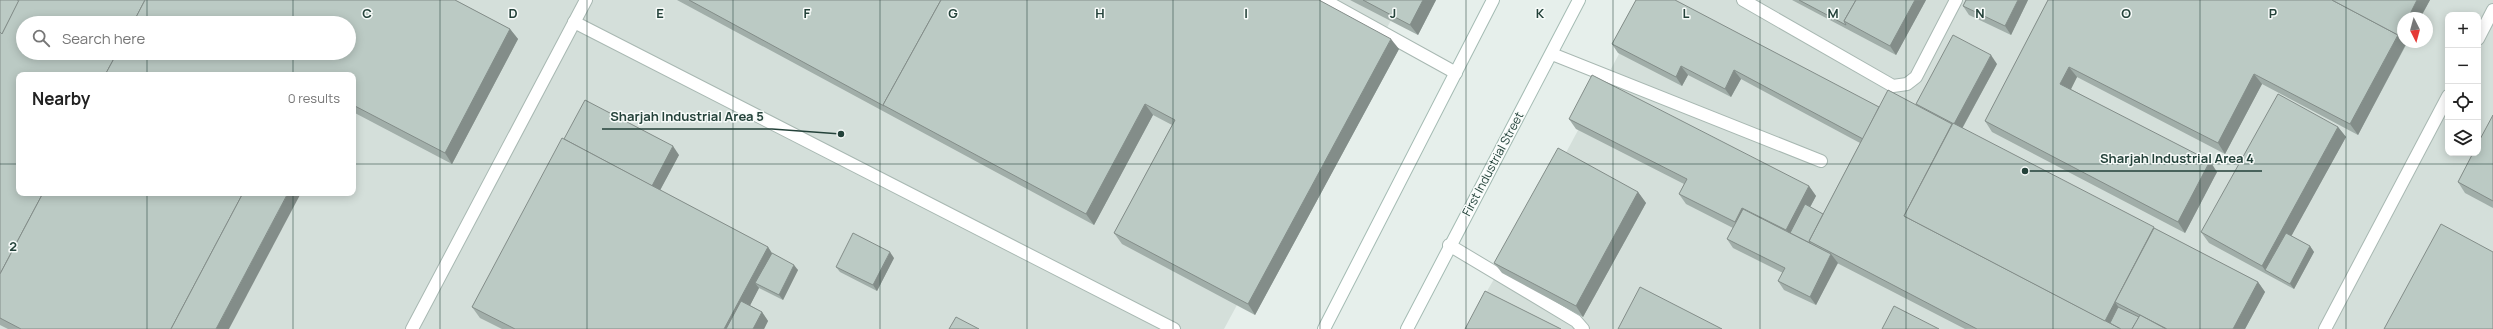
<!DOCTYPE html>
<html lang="en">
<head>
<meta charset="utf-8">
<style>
	:root { --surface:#fff; --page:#f2f2f2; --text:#222; --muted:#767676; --line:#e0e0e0 }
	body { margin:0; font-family:Manrope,sans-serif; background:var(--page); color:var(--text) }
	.controls { position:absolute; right:12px; top:12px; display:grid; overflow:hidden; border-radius:8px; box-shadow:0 2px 10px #0003 }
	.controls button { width:36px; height:36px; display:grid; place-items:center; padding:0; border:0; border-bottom:1px solid var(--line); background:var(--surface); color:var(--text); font:20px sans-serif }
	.compass { position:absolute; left:2397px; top:12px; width:36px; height:36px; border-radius:50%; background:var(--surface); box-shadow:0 2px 10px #0003; rotate:174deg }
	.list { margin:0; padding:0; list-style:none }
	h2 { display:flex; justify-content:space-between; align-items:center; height:52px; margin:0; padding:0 16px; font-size:17px }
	h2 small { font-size:13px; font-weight:400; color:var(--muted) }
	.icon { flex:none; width:22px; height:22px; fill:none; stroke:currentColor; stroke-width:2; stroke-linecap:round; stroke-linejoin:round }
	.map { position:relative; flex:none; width:2493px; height:329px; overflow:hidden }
	.search { position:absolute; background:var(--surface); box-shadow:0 2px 10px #0003; left:16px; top:16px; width:340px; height:44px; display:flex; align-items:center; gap:10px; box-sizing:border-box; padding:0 14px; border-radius:22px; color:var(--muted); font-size:15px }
	.panel { position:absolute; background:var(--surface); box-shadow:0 2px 10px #0003; left:16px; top:72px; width:340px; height:124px; border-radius:8px }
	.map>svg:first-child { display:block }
	.built { fill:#d4dfda; fill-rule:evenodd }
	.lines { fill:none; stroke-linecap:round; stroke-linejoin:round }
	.lane-casing { stroke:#a8b8b2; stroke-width:14 }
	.street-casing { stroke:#a8b8b2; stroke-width:14 }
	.secondary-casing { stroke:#a4bbb3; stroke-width:14 }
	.lane { stroke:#fff; stroke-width:12 }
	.street { stroke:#fff; stroke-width:12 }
	.secondary { stroke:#fff; stroke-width:12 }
	.wall { fill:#a1aea9 }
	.shaded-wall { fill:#838d89 }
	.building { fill:#bbcac4; stroke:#838d89 }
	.grid { fill:none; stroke:#24423a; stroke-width:1; stroke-opacity:0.55 }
	.labels { text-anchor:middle; stroke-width:3; stroke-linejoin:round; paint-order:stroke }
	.street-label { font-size:12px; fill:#24423a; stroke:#f7fbf9 }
	.grid-label { font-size:13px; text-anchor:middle; font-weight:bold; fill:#24423a; stroke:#f7fbf9; stroke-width:3; stroke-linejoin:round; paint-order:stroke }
	.leader { fill:none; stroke:#24423a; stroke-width:1.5 }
	.callout-dot { fill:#24423a; stroke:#f7fbf9; stroke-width:1.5 }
	.callout-label { font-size:13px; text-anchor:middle; font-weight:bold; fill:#24423a; stroke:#f7fbf9; stroke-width:3; stroke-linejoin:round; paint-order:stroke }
</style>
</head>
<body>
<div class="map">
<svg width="2493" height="329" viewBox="0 0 2493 329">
	<rect width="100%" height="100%" fill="#e6efeb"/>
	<g class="built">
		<path d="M0,0H1402L1224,329H0ZM23,23H349V53H23ZM19,75H353V193H19Z"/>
		<path d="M1648,0H2493V329H1465L1547,188ZM2448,15H2478V153H2448ZM2403,18H2427V42H2403Z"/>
	</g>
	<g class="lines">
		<g class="lane-casing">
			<g id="lane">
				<path d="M1324,0L1456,73"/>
				<path d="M1743,0L1893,86L1907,84L1916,77L1956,0"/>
				<path d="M1552,54L1821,161"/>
				<path d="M1449,245L1576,321L1583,329"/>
			</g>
		</g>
		<g class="street-casing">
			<g id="street">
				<path d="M574,22L1174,329"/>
				<path d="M2478,39L2493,10"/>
				<path d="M412,329L586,0"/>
				<path d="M2325,329L2448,96"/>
			</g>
		</g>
		<g class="secondary-casing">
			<g id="secondary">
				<path d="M1324,329L1493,0"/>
				<path d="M1407,329L1579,0"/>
			</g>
		</g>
		<use href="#lane" class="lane"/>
		<use href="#street" class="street"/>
		<use href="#secondary" class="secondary"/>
	</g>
	<g class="wall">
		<path d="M0,0H455L510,29L518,39L452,164L353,112V75H19L229,329H8L0,325Z"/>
		<path d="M677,0H1319L1399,49L1255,315L1122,244L1114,233L1172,125L1153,115L1094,225Z"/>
		<path d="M1350,0H1436L1418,35Z"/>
		<path d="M1636,0L1879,107L1917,105L1916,104L1997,64L1962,129L2258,282L2265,292L2245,329H1965L1837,263L1816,305L1784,290L1778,281L1783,273L1733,248L1727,239L1733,228L1686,204L1679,194L1684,184L1576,129L1569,119L1809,186L1816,196L1810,207L1823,214L1860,143L1741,79L1731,97L1688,75L1682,86L1618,53L1612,44Z"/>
		<path d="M1792,0H1926L1896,55Z"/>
		<path d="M1966,0H2028L2011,35L1969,15L1963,6Z"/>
		<path d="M2048,0H2430L2358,135L2262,84L2225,154L2077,77L2071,89L2217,172L2185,233L1992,132L1985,121Z"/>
		<path d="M2493,115V208L2465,193L2458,182Z"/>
		<path d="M2338,127L2346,137L2291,236L2310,246L2314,252L2294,289L2209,243L2201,232Z"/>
		<path d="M564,139L679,155L660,190L768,247L772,253L798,270L783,300L759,288L750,305L762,312L768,321L764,329H502L480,318L472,307Z"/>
		<path d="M1638,192L1646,203L1583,317L1502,273L1494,263Z"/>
		<path d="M894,258L877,291L840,272L836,267Z"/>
	</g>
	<g class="shaded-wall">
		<path d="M1423,0H1436L1418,35L1410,25Z"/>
		<path d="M1915,0H1926L1896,55L1890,46Z"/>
		<path d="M2018,0H2028L2011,35L2005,26Z"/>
		<path d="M2417,0H2430L2420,18H2408Z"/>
		<path d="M2403,26V42H2407L2358,135L2350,124Z"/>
		<path d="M510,29L518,39L452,164L445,153Z"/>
		<path d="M1391,39L1399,49L1255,315L1248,304Z"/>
		<path d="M1991,55L1997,64L1960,132L1954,124Z"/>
		<path d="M1681,66L1688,75L1682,86L1676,77Z"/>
		<path d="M2069,67L2077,77L2068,95L2060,84Z"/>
		<path d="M1734,70L1741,79L1731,97L1725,89Z"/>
		<path d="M2254,74L2262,84L2225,154L2218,143Z"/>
		<path d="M1145,104L1153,115L1094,225L1086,214Z"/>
		<path d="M2338,127L2346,137L2271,273L2265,270L2262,266Z"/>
		<path d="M673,146L679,155L657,196L651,187Z"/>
		<path d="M2210,161L2217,172L2185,233L2178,222Z"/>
		<path d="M1809,186L1816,196L1794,237L1789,234L1786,230Z"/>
		<path d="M1638,192L1646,203L1583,317L1576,306Z"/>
		<path d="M288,193H301L229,329H216Z"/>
		<path d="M1742,208L1749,218L1742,232L1735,222Z"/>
		<path d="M2154,227L2115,302L2122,312L2114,329L2105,321Z"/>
		<path d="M2310,246L2314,252L2294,289L2290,284Z"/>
		<path d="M768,247L775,258L755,283L759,288L738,329H724Z"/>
		<path d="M890,252L894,258L877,291L873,285Z"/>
		<path d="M1831,254L1838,263L1816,305L1810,297Z"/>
		<path d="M794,265L798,270L783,300L779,295Z"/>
		<path d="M2258,282L2265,292L2245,329H2233Z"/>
		<path d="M762,312L768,321L764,329H753Z"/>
	</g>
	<g class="building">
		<path d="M0,0H17L19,1L2,34L0,32Z"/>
		<path d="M19,0H145L133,23H23V53H117L105,75H19V193H43L0,274V32L2,34Z"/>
		<path d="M145,0H455L510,29L445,153L353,105V75H105L117,53H349V23H133Z"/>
		<path d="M689,0H941L883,105L884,106Z"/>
		<path d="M941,0H1319L1391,39L1248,304L1114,233L1175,120L1145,104L1086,214L883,105Z"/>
		<path d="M1363,0H1423L1410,25Z"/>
		<path d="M1636,0H1675L1879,107L1863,139L1734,70L1725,89L1681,66L1676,77L1612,44Z"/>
		<path d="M1799,0H1856L1844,21L1846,25Z"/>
		<path d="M1856,0H1915L1890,46L1844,21Z"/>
		<path d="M1966,0H2018L2005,26L1963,6Z"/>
		<path d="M2048,0H2332L2398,35L2350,124L2254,74L2218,143L2069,67L2060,84L2210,161L2178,222L1985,121Z"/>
		<path d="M2332,0H2417L2408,18H2403V26L2398,35Z"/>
		<path d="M1953,35L1991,55L1954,124L1916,104Z"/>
		<path d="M1592,75L1809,186L1786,230L1742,208L1735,222L1679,194L1687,179L1569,119Z"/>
		<path d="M1888,90L1952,124L1904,216L2121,329H1977L1809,241Z"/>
		<path d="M2278,94L2338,127L2262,266L2201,232Z"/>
		<path d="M585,100L673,146L652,186L564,139Z"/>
		<path d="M2493,115V201L2458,182L2473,153H2478V143Z"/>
		<path d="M1953,123L2154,227L2105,321L1904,216Z"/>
		<path d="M562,138L768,247L724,329H515L472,307Z"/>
		<path d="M1558,148L1638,192L1576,306L1494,263Z"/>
		<path d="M43,193H243L171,329H21L0,318V274Z"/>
		<path d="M243,193H288L216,329H171Z"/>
		<path d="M1805,204L1823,214L1809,241L1810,243L1790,233Z"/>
		<path d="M1743,209L1831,254L1810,297L1778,281L1785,268L1727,239Z"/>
		<path d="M2441,224L2493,252V329H2384Z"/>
		<path d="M2154,228L2258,282L2233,329H2167L2115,302Z"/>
		<path d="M853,233L890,252L873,285L836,267Z"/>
		<path d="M2286,233L2310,246L2290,284L2265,270Z"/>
		<path d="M772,253L794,265L779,295L755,283Z"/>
		<path d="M1640,287L1722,329H1618Z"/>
		<path d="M1485,291L1561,329H1465Z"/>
		<path d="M741,301L762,312L753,329H726Z"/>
		<path d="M1894,306L1939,329H1882Z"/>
		<path d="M2118,307L2139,317L2132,329H2121L2110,323Z"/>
		<path d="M2140,315L2166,329H2132Z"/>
		<path d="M956,317L979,329H949Z"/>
	</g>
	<path class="grid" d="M147,0V23M293,0V23M440,0V329M587,0V329M733,0V329M880,0V329M1027,0V329M1173,0V329M1320,0V329M1466,0V329M1613,0V329M1760,0V329M1906,0V329M2053,0V329M2200,0V329M2346,0V329M147,53V75M293,53V75M0,164H19M353,164H2493M147,193V329M293,193V329"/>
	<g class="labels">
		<g class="street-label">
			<text transform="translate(1493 164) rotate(-62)" y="4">First Industrial Street</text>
		</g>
	</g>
	<g class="grid-label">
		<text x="367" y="18">C</text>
		<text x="513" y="18">D</text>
		<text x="660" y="18">E</text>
		<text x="807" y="18">F</text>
		<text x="953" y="18">G</text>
		<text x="1100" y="18">H</text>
		<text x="1246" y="18">I</text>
		<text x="1393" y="18">J</text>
		<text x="1540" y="18">K</text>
		<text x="1686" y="18">L</text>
		<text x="1833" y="18">M</text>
		<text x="1980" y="18">N</text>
		<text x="2126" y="18">O</text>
		<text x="2273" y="18">P</text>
		<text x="13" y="251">2</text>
	</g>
	<path class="leader" d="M841 134L772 129H602M2025 171L2092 171H2262"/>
	<g class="callout-dot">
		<circle cx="841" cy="134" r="4"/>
		<circle cx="2025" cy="171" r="4"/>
	</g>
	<g class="callout-label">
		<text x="687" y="121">Sharjah Industrial Area 5</text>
		<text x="2177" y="163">Sharjah Industrial Area 4</text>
	</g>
</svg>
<div class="controls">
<button>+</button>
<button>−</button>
<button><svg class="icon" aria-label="locate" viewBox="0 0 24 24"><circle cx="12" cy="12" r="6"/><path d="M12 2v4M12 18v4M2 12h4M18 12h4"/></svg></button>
<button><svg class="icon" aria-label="layers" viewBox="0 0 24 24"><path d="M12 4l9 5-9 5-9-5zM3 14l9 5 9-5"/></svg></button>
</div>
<svg class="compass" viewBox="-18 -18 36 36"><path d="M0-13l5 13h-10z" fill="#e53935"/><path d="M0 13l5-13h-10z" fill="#767676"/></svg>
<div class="search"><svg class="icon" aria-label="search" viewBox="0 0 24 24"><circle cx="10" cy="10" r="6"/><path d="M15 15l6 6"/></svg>Search here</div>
<section class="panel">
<h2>Nearby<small>0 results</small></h2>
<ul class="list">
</ul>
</section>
</div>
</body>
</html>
